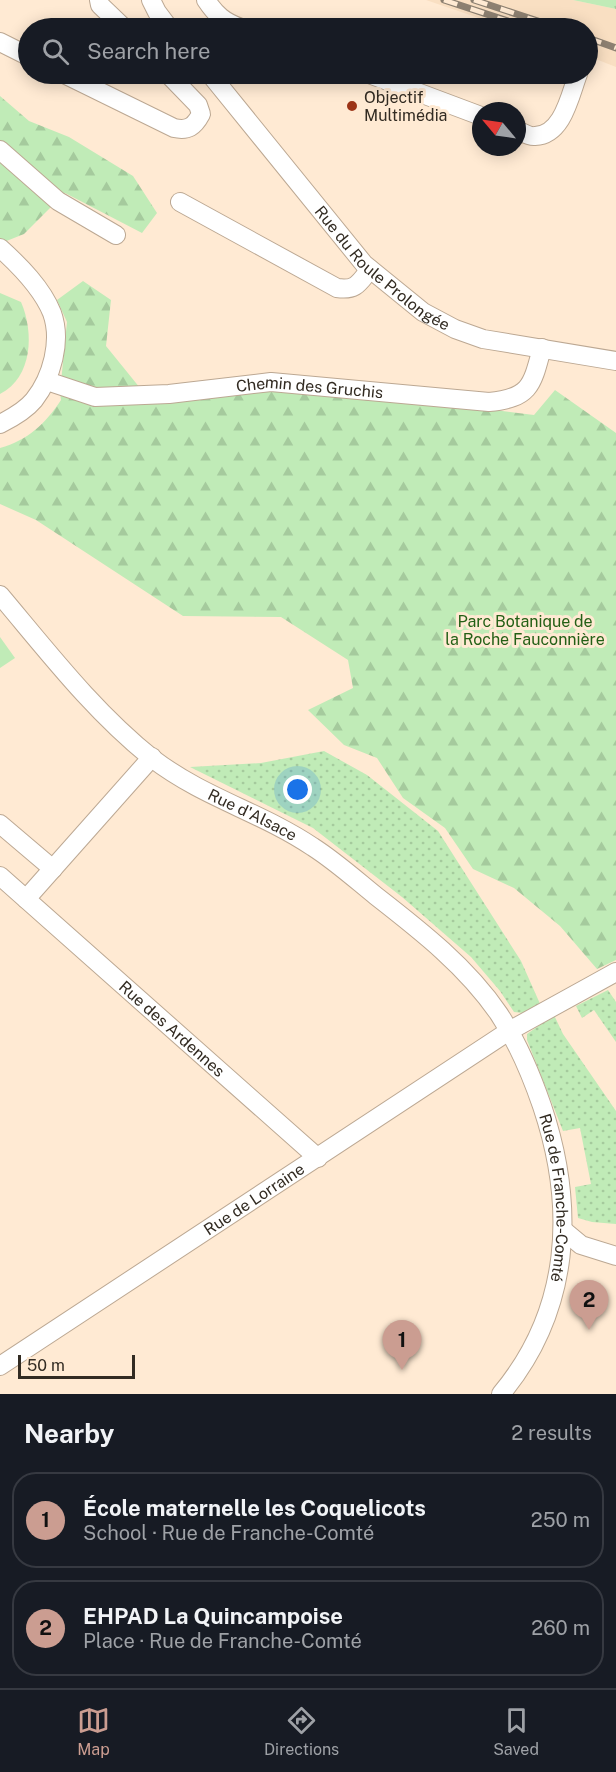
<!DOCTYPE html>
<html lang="en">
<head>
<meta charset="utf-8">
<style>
	:root { --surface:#171b24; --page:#20242c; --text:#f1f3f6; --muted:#9ea1a6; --line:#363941; --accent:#cb9d91 }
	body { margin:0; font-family:"Public Sans",sans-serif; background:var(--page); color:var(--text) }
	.compass { position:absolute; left:472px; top:102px; width:54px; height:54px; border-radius:50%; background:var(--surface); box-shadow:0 3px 15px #0003; rotate:299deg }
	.scale { position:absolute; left:18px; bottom:15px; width:117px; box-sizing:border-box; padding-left:6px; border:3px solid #322b22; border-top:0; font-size:16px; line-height:21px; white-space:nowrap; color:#322b22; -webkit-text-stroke:4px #ffead3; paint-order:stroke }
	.you { position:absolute; left:298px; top:790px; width:21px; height:21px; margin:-15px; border:4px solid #fff; border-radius:50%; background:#1a73e8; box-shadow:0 0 0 9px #1a73e833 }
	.badge { display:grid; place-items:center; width:39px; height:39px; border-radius:50%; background:var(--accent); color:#111; font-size:20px; font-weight:700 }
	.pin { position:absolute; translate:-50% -50px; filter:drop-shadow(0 2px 3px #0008) }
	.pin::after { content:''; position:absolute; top:32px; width:21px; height:18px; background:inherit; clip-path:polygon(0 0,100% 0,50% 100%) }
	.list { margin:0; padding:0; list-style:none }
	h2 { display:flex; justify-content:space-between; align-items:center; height:78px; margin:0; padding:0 24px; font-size:26px }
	h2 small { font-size:20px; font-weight:400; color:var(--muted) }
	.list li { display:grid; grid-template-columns:39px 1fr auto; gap:18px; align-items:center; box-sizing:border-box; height:96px; margin:0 12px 12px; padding:0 12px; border:2px solid var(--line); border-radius:24px }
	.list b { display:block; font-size:22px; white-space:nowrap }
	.list p { margin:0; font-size:20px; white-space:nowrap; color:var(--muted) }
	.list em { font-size:20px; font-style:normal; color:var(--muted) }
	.icon { flex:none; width:33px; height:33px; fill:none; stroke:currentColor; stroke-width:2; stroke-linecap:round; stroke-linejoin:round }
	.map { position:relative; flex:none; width:616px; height:1394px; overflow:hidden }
	.search { position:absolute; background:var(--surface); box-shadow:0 3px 15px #0003; left:18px; right:18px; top:18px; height:66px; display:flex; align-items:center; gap:15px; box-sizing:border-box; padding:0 21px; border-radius:33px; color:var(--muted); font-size:22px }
	.sheet { height:294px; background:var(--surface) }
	nav { display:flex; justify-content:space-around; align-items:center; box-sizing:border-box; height:84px; border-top:2px solid var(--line); background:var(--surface); font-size:16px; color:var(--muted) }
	nav a { display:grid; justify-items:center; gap:3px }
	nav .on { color:var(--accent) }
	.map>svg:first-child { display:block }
	.built { fill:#f9dfc2 }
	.grass { fill:url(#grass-dots) }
	.forest { fill:url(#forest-firs) }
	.park { fill:url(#park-tufts) }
	.pitch { fill:#c0ebb7 }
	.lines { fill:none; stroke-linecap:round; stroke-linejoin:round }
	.minor-casing { stroke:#bca893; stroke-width:20 }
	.minor { stroke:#fff; stroke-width:18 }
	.rail-casing { stroke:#8d8071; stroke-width:7 }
	.rail { stroke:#ffead3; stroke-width:4.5; stroke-dasharray:14; stroke-linecap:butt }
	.poi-dot { fill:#9c3416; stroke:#ffead3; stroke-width:2 }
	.labels { text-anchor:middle; stroke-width:6; stroke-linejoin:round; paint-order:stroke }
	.poi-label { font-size:16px; fill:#322b22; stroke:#ffead3; text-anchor:start }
	.street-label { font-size:16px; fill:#322b22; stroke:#ffead3 }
	.park-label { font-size:16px; fill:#246016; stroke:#ffead3 }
</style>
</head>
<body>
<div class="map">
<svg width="616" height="1394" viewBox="0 0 616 1394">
	<defs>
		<pattern id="grass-dots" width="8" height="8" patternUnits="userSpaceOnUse" patternTransform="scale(1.5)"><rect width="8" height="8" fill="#c0ebb7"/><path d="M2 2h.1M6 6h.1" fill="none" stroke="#a5ca9d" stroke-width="1.8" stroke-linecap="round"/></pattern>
		<pattern id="forest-firs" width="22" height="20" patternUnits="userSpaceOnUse" patternTransform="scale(1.5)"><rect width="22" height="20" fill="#c0ebb7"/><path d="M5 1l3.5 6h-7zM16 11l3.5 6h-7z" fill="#a5ca9d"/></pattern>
		<pattern id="park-tufts" width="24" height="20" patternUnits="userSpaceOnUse" patternTransform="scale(1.5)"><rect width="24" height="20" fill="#c0ebb7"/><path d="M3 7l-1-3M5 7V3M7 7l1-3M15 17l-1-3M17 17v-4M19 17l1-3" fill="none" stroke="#a5ca9d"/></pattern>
	</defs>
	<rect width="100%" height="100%" fill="#ffead3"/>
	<path class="built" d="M426,0H573L616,9V67L588,56V28H508Z"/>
	<g class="grass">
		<path d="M324,751L367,775L438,831L521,961L541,1006L523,1013L514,1012L500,991L471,957L402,897L313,828L190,767L261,763Z"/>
		<path d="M608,990L616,1002V1042L594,1010L582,1018L576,1006Z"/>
		<path d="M554,1015L563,1034L616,1111V1224L592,1222L578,1218L575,1187L591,1184L580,1128L563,1131L527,1040V1034Z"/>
	</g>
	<g class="forest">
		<path d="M0,96L29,121L69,137L133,176L157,213L142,233L65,193L24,234L4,242L0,238Z"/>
		<path d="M83,281L111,300L106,346L153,404L251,388L318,387L534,415L555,390L616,433V960L597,969L560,926L514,888L473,869L445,828L403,798L377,758L344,745L308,710L353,688L348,660L281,617L183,616L36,520L0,504V448C28,440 45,424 61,400L60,392L67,322L57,300Z"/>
		<path d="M0,293L21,302C34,332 33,377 0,394Z"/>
	</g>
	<path class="park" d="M573,0H616V9Z"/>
	<path class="pitch" d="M0,637L15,658L0,668Z"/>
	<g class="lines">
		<g class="minor-casing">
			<g id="minor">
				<path d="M99,0L100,5L124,28"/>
				<path d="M151,0L157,12L169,28"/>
				<path d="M206,0C216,15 224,22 241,28"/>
				<path d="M0,42L28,56"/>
				<path d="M64,74L174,128C188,131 194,127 201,114L198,105L168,74"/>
				<path id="s1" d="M210,74L364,264L423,312L455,329L483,339L616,361"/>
				<path d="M369,74L481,116"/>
				<path d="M517,130C522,132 529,137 535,136C563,135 570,95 578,74"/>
				<path d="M0,150L58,201L116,235"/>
				<path d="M180,202L337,288C356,291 359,283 370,269"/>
				<path d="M0,248C20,266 42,288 52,313C62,341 52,377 34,400C25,411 12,418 0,424"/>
				<path id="s2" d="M47,381L95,397L169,394L271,382L489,402C530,398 532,386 542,348"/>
				<path id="s3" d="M0,595C48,652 94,712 153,759C204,798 261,812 313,847C335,861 355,879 376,896C421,931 467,967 499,1014C518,1043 531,1074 542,1106C576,1207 571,1310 501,1394"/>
				<path d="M0,824L53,869"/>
				<path id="s4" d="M0,876L318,1158"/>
				<path d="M26,899L152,757"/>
				<path d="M563,1230L581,1245L616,1256"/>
				<path id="s5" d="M0,1366L509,1031L616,972"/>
			</g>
		</g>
		<use href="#minor" class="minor"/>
		<g class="rail-casing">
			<g id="rail">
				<path d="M444,0L529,28"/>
				<path d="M474,0L559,28"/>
				<path d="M588,38L616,48"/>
			</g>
		</g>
		<use href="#rail" class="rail"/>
	</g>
	<circle class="poi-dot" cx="352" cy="106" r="6"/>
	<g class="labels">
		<g class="poi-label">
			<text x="364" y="103">Objectif<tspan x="364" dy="18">Multimédia</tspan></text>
		</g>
		<g class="street-label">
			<text dy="6" stroke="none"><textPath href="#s1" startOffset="261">Rue du Roule Prolongée</textPath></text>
			<text dy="6" stroke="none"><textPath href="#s2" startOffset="266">Chemin des Gruchis</textPath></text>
			<text dy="6" stroke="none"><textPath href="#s3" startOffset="339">Rue d'Alsace</textPath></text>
			<text dy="6" stroke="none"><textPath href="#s4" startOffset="230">Rue des Ardennes</textPath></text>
			<text dy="6" stroke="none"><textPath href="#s3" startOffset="854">Rue de Franche-Comté</textPath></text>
			<text dy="6" stroke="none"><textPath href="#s5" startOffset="304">Rue de Lorraine</textPath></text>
		</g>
		<g class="park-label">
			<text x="525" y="627">Parc Botanique de<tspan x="525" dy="18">la Roche Fauconnière</tspan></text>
		</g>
	</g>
</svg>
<svg class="compass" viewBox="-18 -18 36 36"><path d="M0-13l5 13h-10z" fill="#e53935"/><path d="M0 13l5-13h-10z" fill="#9ea1a6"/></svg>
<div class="scale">50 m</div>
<div class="you"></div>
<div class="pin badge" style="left:402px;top:1370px">1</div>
<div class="pin badge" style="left:589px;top:1330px">2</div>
<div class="search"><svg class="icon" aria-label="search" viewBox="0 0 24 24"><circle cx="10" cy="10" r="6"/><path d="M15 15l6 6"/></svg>Search here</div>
</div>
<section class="sheet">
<h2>Nearby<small>2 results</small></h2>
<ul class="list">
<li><span class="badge">1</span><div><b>École maternelle les Coquelicots</b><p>School · Rue de Franche-Comté</p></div><em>250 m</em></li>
<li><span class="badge">2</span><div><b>EHPAD La Quincampoise</b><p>Place · Rue de Franche-Comté</p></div><em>260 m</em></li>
</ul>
</section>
<nav>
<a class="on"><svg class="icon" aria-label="map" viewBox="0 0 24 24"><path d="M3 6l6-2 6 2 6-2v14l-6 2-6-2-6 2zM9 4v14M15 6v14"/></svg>Map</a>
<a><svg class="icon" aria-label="directions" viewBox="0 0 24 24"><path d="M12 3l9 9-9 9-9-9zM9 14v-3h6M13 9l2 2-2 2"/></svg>Directions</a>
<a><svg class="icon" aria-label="saved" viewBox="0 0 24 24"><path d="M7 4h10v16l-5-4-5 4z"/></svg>Saved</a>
</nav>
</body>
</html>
